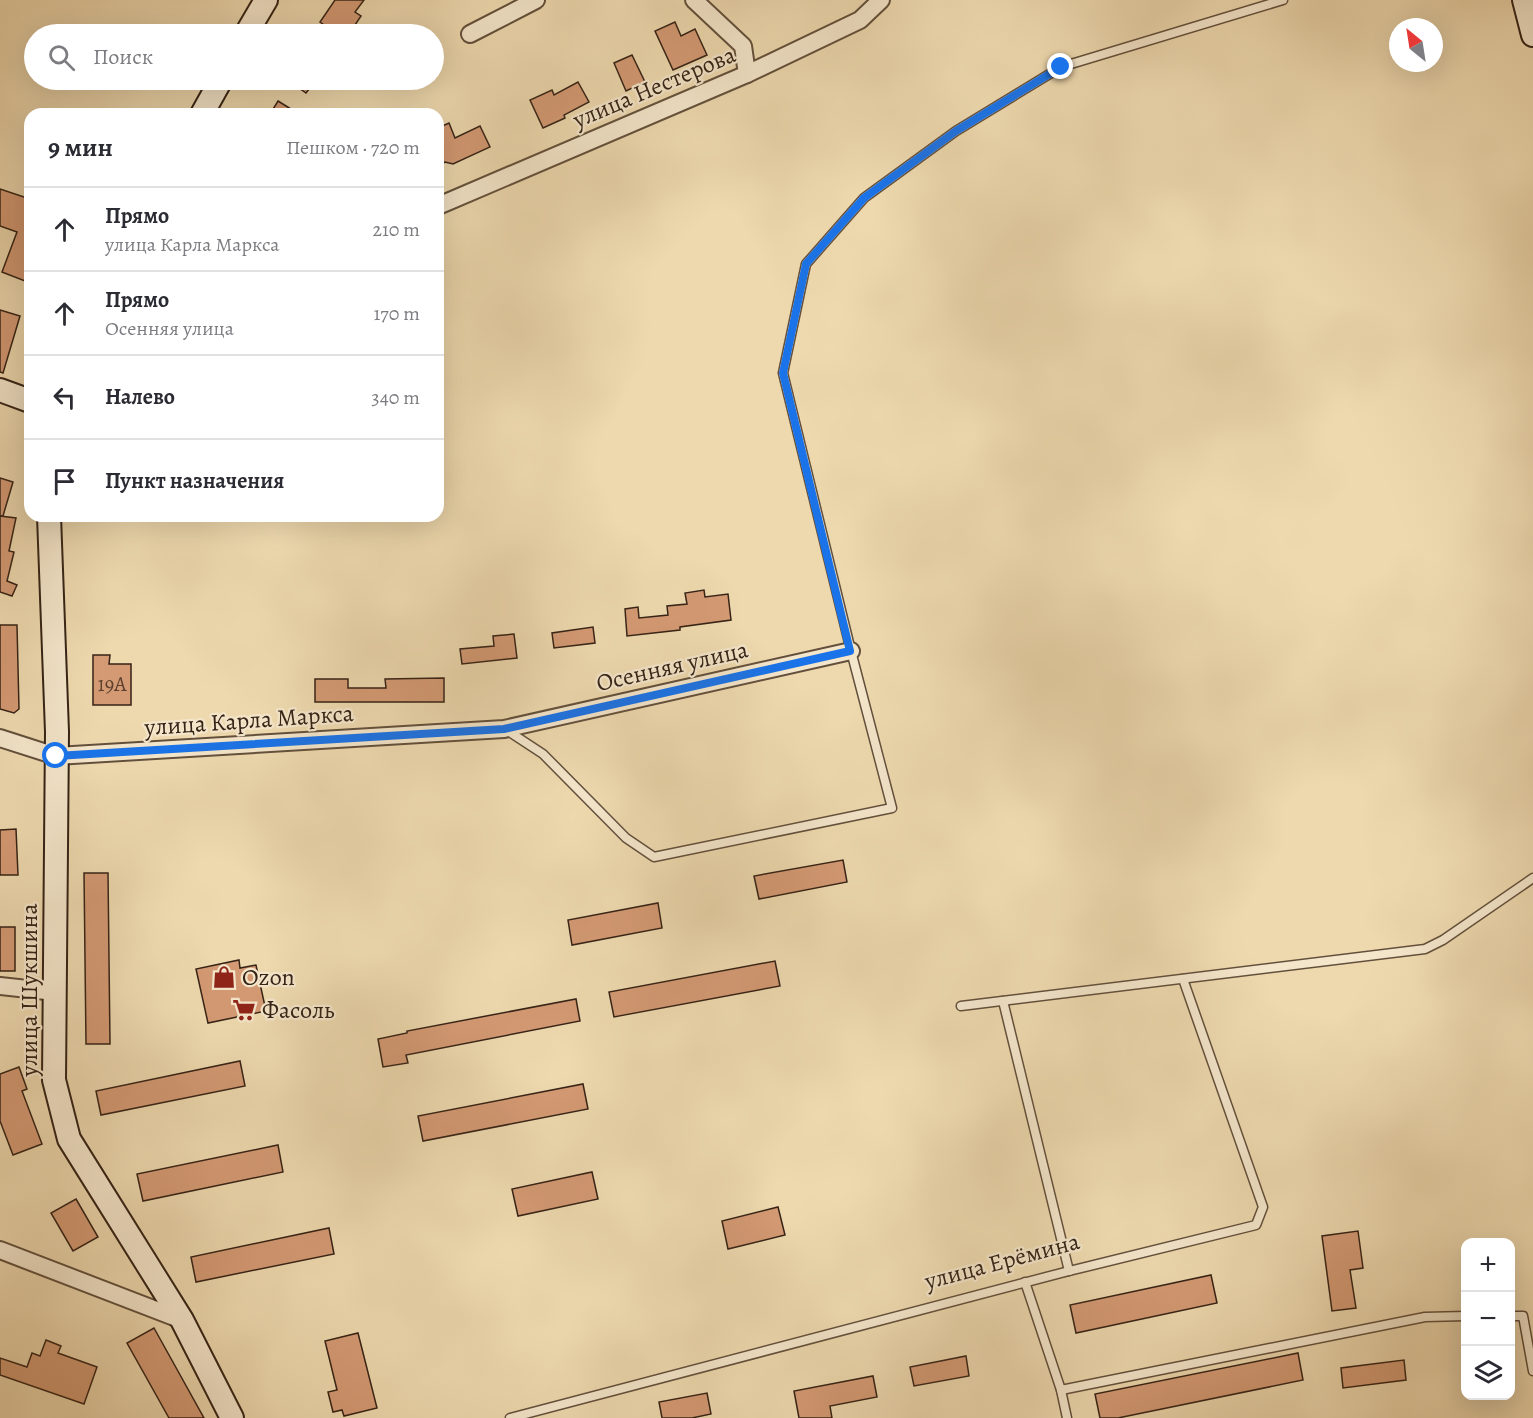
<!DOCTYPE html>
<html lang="ru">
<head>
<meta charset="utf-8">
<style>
	:root { --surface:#fff; --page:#f7f7f7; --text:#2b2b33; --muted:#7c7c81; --line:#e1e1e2 }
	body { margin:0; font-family:Alegreya,serif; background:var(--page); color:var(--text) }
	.controls { position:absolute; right:18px; bottom:18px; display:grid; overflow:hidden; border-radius:12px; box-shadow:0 6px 24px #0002 }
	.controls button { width:54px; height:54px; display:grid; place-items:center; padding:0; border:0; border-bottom:2px solid var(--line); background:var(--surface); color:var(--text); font:30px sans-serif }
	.compass { position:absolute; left:1389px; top:18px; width:54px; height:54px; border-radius:50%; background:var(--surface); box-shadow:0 6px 24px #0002; rotate:330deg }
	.stop { position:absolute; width:18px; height:18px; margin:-14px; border:4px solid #1a73e8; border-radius:50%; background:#fff }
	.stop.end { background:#1a73e8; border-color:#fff; box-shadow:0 2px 6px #0008 }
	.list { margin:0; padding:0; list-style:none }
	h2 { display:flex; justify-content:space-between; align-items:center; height:78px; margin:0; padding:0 24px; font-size:26px }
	h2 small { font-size:20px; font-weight:400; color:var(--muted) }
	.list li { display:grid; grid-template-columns:39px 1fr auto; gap:18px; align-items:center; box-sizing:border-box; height:84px; padding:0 24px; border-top:2px solid var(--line) }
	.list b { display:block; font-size:22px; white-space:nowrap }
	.list p { margin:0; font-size:20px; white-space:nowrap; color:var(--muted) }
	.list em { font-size:20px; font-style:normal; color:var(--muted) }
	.icon { flex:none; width:33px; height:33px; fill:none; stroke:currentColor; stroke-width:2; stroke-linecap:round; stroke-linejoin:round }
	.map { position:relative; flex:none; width:1533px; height:1418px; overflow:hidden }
	.search { position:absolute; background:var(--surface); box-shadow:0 6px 24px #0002; left:24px; top:24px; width:420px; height:66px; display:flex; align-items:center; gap:15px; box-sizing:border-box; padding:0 21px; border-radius:33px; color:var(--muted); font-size:22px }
	.panel { position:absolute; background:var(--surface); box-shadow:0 6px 24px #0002; left:24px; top:108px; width:420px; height:414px; border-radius:18px }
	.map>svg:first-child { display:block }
	.building { fill:#d49a74; stroke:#352316; stroke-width:1.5 }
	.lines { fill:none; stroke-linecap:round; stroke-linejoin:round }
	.lane-casing { stroke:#63503c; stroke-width:11 }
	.street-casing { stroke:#63503c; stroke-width:20 }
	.secondary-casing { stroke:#352316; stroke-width:26 }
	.lane { stroke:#f4e6cb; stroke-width:8 }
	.street { stroke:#f4e6cb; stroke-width:16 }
	.secondary { stroke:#f4e6cb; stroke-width:22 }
	.route { stroke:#1a73e8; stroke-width:8 }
	.labels { text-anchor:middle; stroke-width:4.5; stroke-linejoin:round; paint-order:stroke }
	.number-label { font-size:21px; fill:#5d412e }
	.street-label { font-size:24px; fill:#352316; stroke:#f4e6cb }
	.poi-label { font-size:24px; fill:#352316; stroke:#f4e6cb; text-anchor:start }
</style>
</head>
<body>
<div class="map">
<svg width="1533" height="1418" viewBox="0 0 1533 1418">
	<rect width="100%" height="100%" fill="#eed9af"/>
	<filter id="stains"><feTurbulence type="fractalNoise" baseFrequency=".00333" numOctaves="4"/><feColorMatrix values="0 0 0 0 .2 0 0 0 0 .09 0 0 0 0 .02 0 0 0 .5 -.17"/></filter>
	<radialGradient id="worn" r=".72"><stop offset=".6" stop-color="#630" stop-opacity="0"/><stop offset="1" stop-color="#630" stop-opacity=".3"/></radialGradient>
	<g class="building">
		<path d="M335,0H364L355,12L361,16L349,34H337L320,22Z"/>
		<path d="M675,22L681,36L695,29L707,55L673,70L655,31Z"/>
		<path d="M632,55L645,82L626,91L614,63Z"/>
		<path d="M288,80H316L306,93Z"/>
		<path d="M578,82L589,102L564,115L565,118L543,128L530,100L552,90L554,95Z"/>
		<path d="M278,101L299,114H270Z"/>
		<path d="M449,123L455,138L480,126L490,147L453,164L445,162L438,166V128Z"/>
		<path d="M0,189L30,199V283L2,272L17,232L0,226Z"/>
		<path d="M0,310L20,316L3,373L0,372Z"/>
		<path d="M0,478L13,482L3,516H0Z"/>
		<path d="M0,516L16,518L9,551L14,552L7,581L17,585L12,596L0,592Z"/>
		<path d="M704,590L705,597L728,594L731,620L680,627V630L627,636L625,609L638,607L639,618L668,615L667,606L687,604L685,593Z"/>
		<path d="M0,625H17L19,709L14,713L0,709Z"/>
		<path d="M593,627L595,643L554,648L552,633Z"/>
		<path d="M514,634L517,658L462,664L460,649L494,646L493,636Z"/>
		<path d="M93,655H110L109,664H131V705H93Z"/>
		<path d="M444,678V702H315V679H348V688H386L385,679Z"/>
		<path d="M16,829L18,875H0V830Z"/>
		<path d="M843,860L847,882L759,899L754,876Z"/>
		<path d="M84,873H108L110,1044H86Z"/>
		<path d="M658,903L662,928L572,945L568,920Z"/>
		<rect x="0" y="927" width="15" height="44"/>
		<path d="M239,960L240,968L256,965L266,1011L208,1023L196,969Z"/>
		<path d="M775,961L780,986L614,1017L609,992Z"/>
		<path d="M576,999L580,1021L406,1055L408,1063L383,1067L378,1039L407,1033V1031Z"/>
		<path d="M240,1061L245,1086L101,1115L96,1091Z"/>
		<path d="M19,1067L27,1089L22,1091L42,1144L13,1155L0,1121V1074Z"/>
		<path d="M583,1084L588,1109L423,1141L418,1116Z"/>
		<path d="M278,1145L283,1172L143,1201L137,1174Z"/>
		<path d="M592,1172L598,1199L518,1216L512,1189Z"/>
		<path d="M76,1199L98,1237L73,1251L51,1213Z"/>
		<path d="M778,1207L785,1235L728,1249L722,1221Z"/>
		<path d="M329,1228L334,1254L196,1282L191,1257Z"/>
		<path d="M1358,1231L1363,1268L1350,1270L1356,1308L1332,1311L1322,1236Z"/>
		<path d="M1211,1275L1217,1303L1076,1333L1070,1305Z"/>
		<path d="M154,1328L204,1418H169L127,1343Z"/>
		<path d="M358,1333L377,1408L344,1416L342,1410L333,1412L328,1392L337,1390L325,1341Z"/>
		<path d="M46,1340L61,1346L58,1353L97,1367L84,1404L0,1375V1358L27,1367L32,1353L40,1356Z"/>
		<path d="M1298,1353L1303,1380L1118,1418H1100L1095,1394Z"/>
		<path d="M966,1356L969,1376L914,1386L910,1367Z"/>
		<path d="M1404,1360L1406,1380L1343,1388L1341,1368Z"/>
		<path d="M873,1376L877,1397L830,1406L832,1418H799L794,1391Z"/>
		<path d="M707,1393L711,1414L692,1418H662L659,1402Z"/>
	</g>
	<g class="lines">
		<g class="lane-casing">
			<g id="lane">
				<path d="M505,729L543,754L626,838L654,857L892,808L851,651L783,373L806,264L864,198L956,131L1061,67L1283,0"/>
				<path d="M1003,1001L1069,1271"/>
				<path d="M961,1006L1425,949L1443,940L1533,878"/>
				<path d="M1025,1282L1061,1390L1067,1418"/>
				<path d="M1510,1316H1523L1533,1371"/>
				<path d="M1061,1390L1425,1317L1466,1316"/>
				<path d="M510,1418L1069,1271L1256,1225L1263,1207L1183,979"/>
			</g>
		</g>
		<g class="street-casing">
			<g id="street">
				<path d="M694,0L743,46L747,74"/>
				<path d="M470,34L536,0"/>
				<path d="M438,206L747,74L860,20L881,0"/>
				<path d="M0,738L56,756L504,729L851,651"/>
				<path d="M0,986L55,992"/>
				<path d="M0,1250L182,1320"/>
			</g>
		</g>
		<g class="secondary-casing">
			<g id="secondary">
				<path d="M1524,0L1533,35"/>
				<path d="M246,34L266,0"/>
				<path d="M202,114L221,80"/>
				<path d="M0,390L30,401"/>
				<path d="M49,516L57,732L54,1080L69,1139L182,1320L232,1418"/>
			</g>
		</g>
		<use href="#lane" class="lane"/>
		<use href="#street" class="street"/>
		<use href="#secondary" class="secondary"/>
	</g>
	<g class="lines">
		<path class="route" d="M56,756L504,729L850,651L783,373L806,264L864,198L956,131L1061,67"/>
	</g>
	<defs>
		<g id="shop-bare" transform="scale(1.8)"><path d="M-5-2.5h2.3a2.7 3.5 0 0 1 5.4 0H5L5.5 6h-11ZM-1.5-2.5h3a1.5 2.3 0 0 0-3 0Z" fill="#8f2418" stroke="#f4e6cb" stroke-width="2.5" paint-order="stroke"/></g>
		<g id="supermarket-bare" transform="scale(1.8)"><path d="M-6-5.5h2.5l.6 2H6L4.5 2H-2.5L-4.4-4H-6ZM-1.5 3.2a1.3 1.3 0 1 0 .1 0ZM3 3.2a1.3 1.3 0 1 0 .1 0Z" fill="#8f2418" stroke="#f4e6cb" stroke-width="2.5" paint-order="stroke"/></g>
	</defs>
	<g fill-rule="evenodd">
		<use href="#shop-bare" x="224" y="977"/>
		<use href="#supermarket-bare" x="244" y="1010"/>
	</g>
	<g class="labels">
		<g class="number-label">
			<text x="112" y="691">19А</text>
		</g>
		<g class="street-label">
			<text transform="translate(654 87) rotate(-23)" y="8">улица Нестерова</text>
			<text transform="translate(672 666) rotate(-13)" y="8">Осенняя улица</text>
			<text transform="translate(249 720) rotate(-4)" y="8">улица Карла Маркса</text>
			<text transform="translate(29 990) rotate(-90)" y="8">улица Шукшина</text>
			<text transform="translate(1002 1261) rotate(-15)" y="8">улица Ерёмина</text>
		</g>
		<g class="poi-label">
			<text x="242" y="985">Ozon</text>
			<text x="262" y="1018">Фасоль</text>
		</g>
	</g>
	<rect width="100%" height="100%" filter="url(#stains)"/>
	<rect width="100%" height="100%" fill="url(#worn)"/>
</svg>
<div class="controls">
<button>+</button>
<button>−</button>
<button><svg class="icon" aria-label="layers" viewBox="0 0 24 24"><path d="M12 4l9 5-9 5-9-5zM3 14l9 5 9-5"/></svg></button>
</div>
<svg class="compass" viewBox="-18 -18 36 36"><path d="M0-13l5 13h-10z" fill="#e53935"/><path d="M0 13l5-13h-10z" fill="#7c7c81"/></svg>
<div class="stop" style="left:56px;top:756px"></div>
<div class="stop end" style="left:1061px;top:67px"></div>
<div class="search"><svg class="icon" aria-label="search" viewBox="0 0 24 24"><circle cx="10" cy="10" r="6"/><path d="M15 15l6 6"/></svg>Поиск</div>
<section class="panel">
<h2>9 мин<small>Пешком · 720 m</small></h2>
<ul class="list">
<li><svg class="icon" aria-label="ahead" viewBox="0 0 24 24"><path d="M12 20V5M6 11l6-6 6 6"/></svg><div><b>Прямо</b><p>улица Карла Маркса</p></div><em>210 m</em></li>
<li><svg class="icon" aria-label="ahead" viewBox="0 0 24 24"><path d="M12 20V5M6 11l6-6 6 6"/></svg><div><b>Прямо</b><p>Осенняя улица</p></div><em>170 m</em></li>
<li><svg class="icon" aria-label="left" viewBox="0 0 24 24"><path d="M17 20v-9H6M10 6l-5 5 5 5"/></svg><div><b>Налево</b></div><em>340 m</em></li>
<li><svg class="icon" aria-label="arrive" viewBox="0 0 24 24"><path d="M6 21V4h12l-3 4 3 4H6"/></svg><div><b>Пункт назначения</b></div></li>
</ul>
</section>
</div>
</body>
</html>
